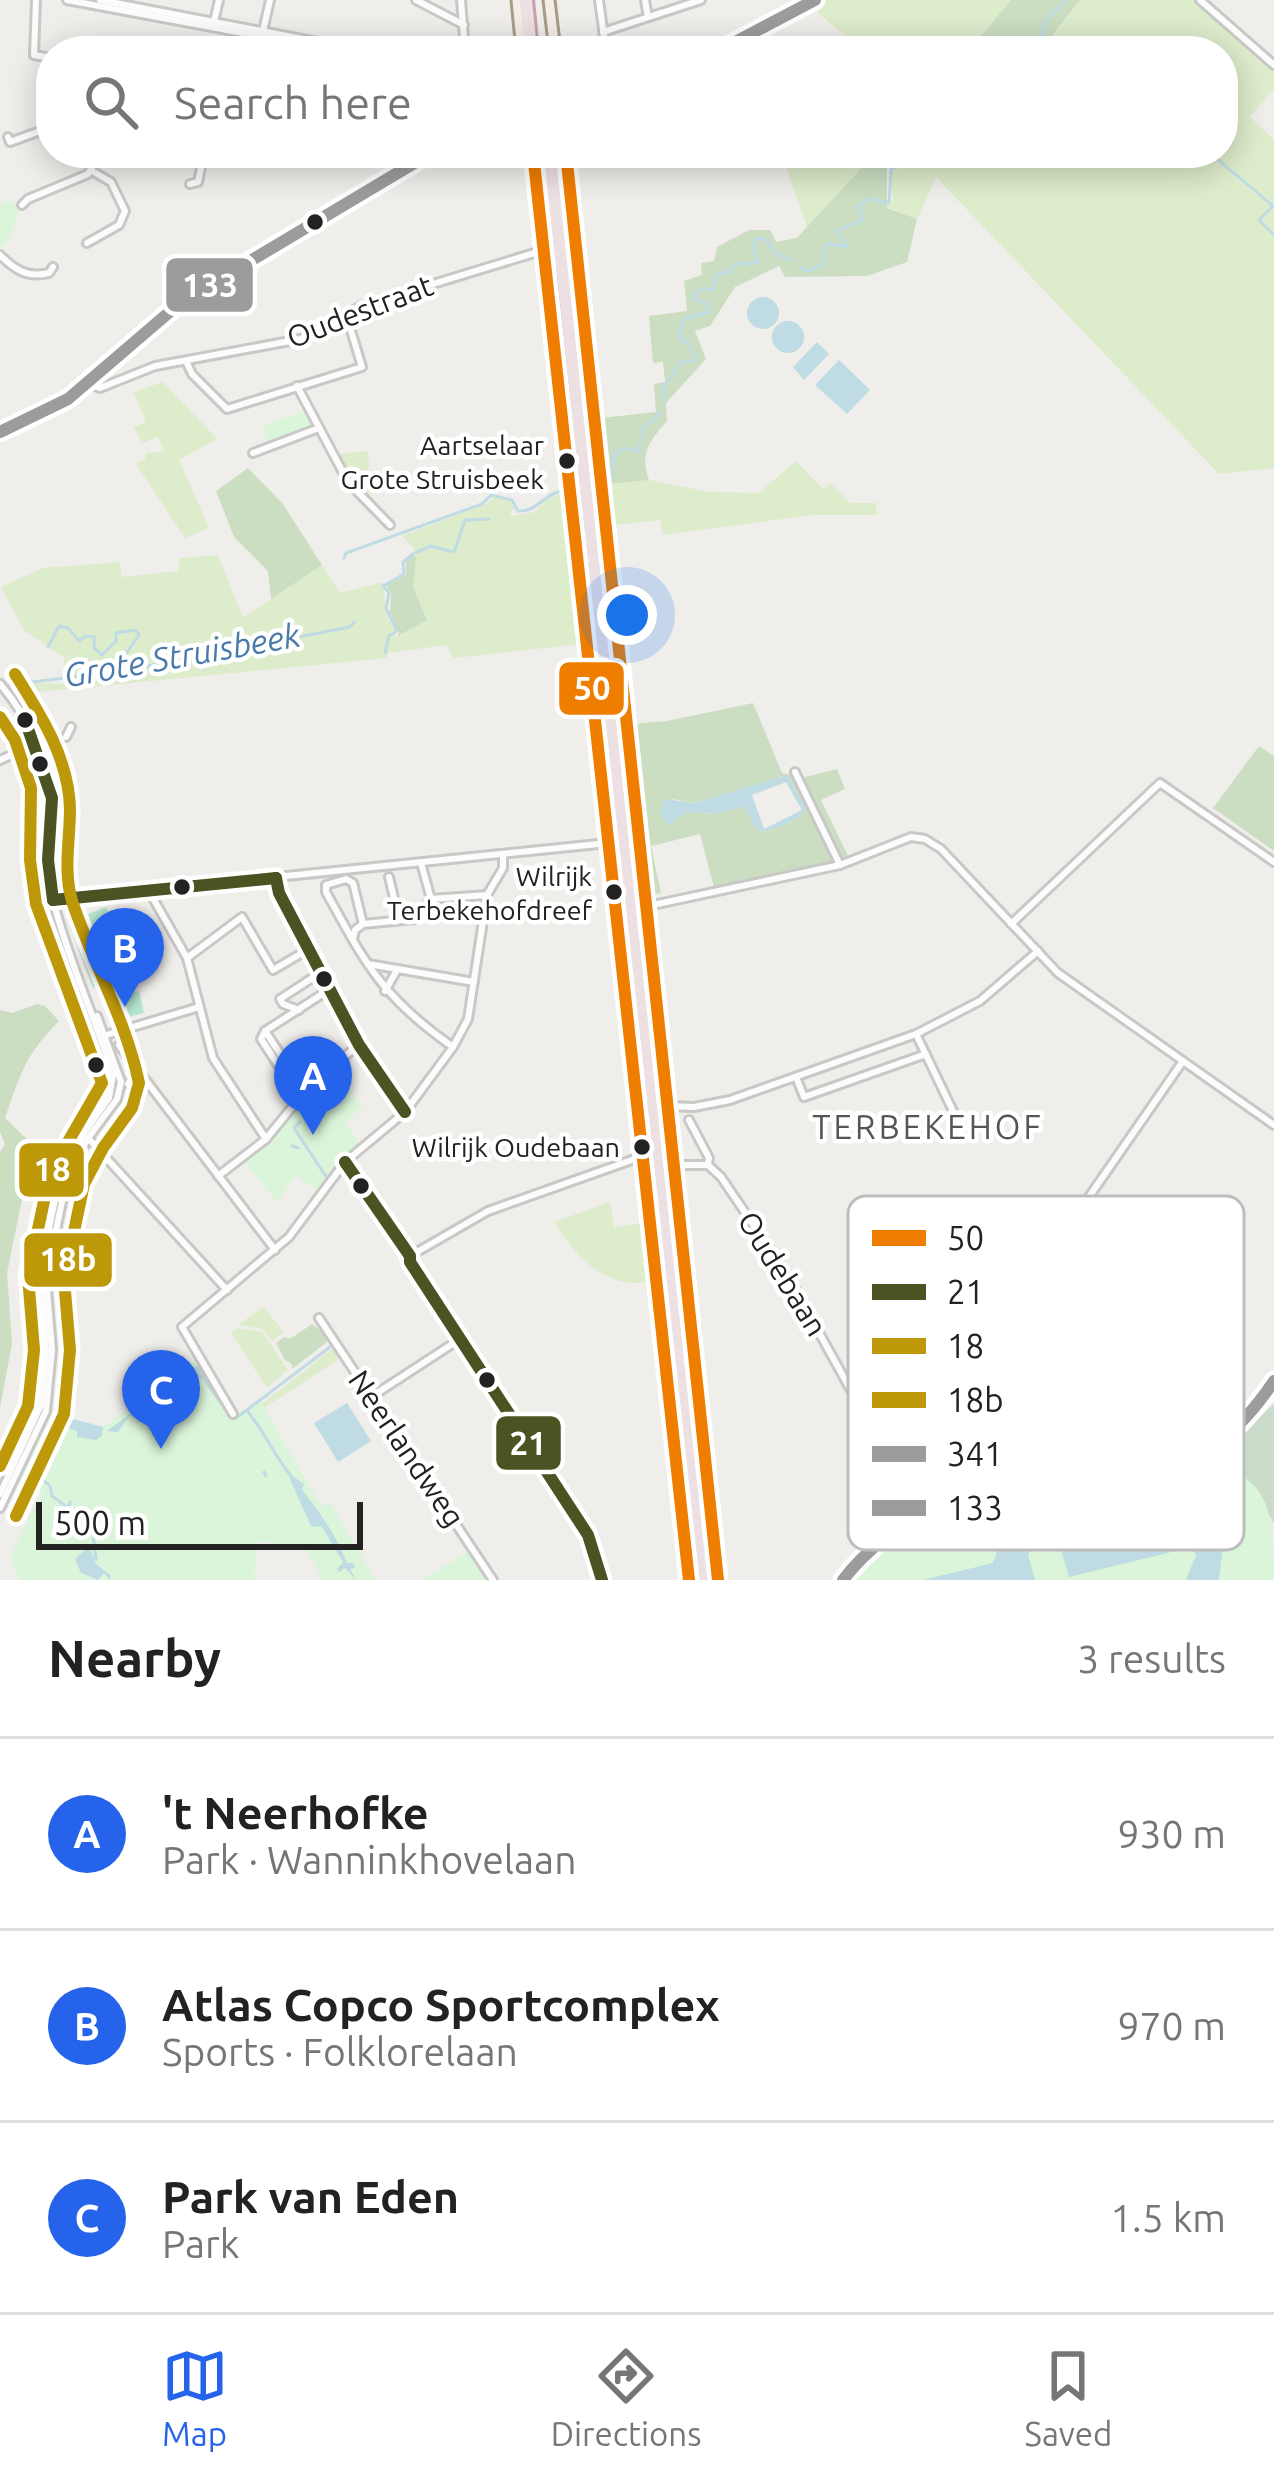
<!DOCTYPE html>
<html lang="en">
<head>
<meta charset="utf-8">
<style>
	:root { --surface:#fff; --page:#f6f6f6; --text:#222; --muted:#767676; --line:#e0e0e0; --accent:#2563eb }
	body { margin:0; font-family:Ubuntu,sans-serif; background:var(--page); color:var(--text) }
	.scale { position:absolute; left:36px; bottom:30px; width:327px; box-sizing:border-box; padding-left:12px; border:6px solid #222; border-top:0; font-size:33px; line-height:42px; white-space:nowrap; color:#222; -webkit-text-stroke:9px #fff; paint-order:stroke }
	.you { position:absolute; left:627px; top:615px; width:42px; height:42px; margin:-30px; border:9px solid #fff; border-radius:50%; background:#1a73e8; box-shadow:0 0 0 18px #1a73e833 }
	.badge { display:grid; place-items:center; width:78px; height:78px; border-radius:50%; background:var(--accent); color:#fff; font-size:39px; font-weight:700 }
	.pin { position:absolute; translate:-50% -99px; filter:drop-shadow(0 3px 6px #0008) }
	.pin::after { content:''; position:absolute; top:63px; width:42px; height:36px; background:inherit; clip-path:polygon(0 0,100% 0,50% 100%) }
	.list { margin:0; padding:0; list-style:none }
	h2 { display:flex; justify-content:space-between; align-items:center; height:156px; margin:0; padding:0 48px; font-size:51px }
	h2 small { font-size:39px; font-weight:400; color:var(--muted) }
	.list li { display:grid; grid-template-columns:78px 1fr auto; gap:36px; align-items:center; box-sizing:border-box; height:192px; padding:0 48px; border-top:3px solid var(--line) }
	.list b { display:block; font-size:45px; white-space:nowrap }
	.list p { margin:0; font-size:39px; white-space:nowrap; color:var(--muted) }
	.list em { font-size:39px; font-style:normal; color:var(--muted) }
	.icon { flex:none; width:66px; height:66px; fill:none; stroke:currentColor; stroke-width:2; stroke-linecap:round; stroke-linejoin:round }
	.map { position:relative; flex:none; width:1274px; height:1580px; overflow:hidden }
	.search { position:absolute; background:var(--surface); box-shadow:0 6px 30px #0003; left:36px; right:36px; top:36px; height:132px; display:flex; align-items:center; gap:30px; box-sizing:border-box; padding:0 42px; border-radius:48px; color:var(--muted); font-size:45px }
	.sheet { height:732px; background:var(--surface) }
	nav { display:flex; justify-content:space-around; align-items:center; box-sizing:border-box; height:168px; border-top:3px solid var(--line); background:var(--surface); font-size:33px; color:var(--muted) }
	nav a { display:grid; justify-items:center; gap:6px }
	nav .on { color:var(--accent) }
	.map>svg:first-child { display:block }
	.grass { fill:#ddeccb }
	.forest { fill:#cbdec1; fill-rule:evenodd }
	.cemetery { fill:#cadbca }
	.park { fill:#daf5da }
	.pitch { fill:#b7e6d2 }
	.water { fill:#bfdbe3; fill-rule:evenodd }
	.lines { fill:none; stroke-linecap:round; stroke-linejoin:round }
	.stream { stroke:#bfdbe3; stroke-width:3 }
	.minor-casing { stroke:#c9c8c7; stroke-width:12 }
	.major-casing { stroke:#a79c86; stroke-width:15 }
	.highway-casing { stroke:#c5a2ac; stroke-width:18 }
	.minor { stroke:#fdfcfc; stroke-width:6 }
	.major { stroke:#f3ede7; stroke-width:9 }
	.highway { stroke:#ece0e2; stroke-width:12 }
	.bus-1-casing { stroke:#fff; stroke-width:21 }
	.bus-2-casing { stroke:#fff; stroke-width:21 }
	.bus-3-casing { stroke:#fff; stroke-width:21 }
	.bus-4-casing { stroke:#fff; stroke-width:21 }
	.bus-5-casing { stroke:#fff; stroke-width:21 }
	.bus-6-casing { stroke:#fff; stroke-width:21 }
	.bus-1 { stroke:#ef7d00; stroke-width:12 }
	.bus-2 { stroke:#4a5321; stroke-width:12 }
	.bus-3 { stroke:#bd990a; stroke-width:12 }
	.bus-4 { stroke:#bd990a; stroke-width:12 }
	.bus-5 { stroke:#9c9c9c; stroke-width:12 }
	.bus-6 { stroke:#9c9c9c; stroke-width:12 }
	.bus-dot { fill:#222; stroke:#fff; stroke-width:4.5 }
	.labels { text-anchor:middle; stroke-width:9; stroke-linejoin:round; paint-order:stroke }
	.bus-label { font-size:27px; fill:#222; stroke:#fff; text-anchor:end }
	.street-label { font-size:30px; fill:#222; stroke:#fff }
	.water-label { font-size:33px; font-style:italic; fill:#4a7aab; stroke:#fff }
	.neighbourhood-label { font-size:33px; letter-spacing:3px; fill:#555; stroke:#fff }
	.key { fill:#fff; stroke:#bdbdbd; stroke-width:3 }
	.key-label { font-size:33px; fill:#222 }
	.line-badge { stroke:#fff; stroke-width:4.5 }
	.badge-label { font-size:33px; text-anchor:middle; font-weight:bold; fill:#fff }
</style>
</head>
<body>
<div class="map">
<svg width="1274" height="1580" viewBox="0 0 1274 1580">
	<rect width="100%" height="100%" fill="#f0eeeb"/>
	<g class="grass">
		<path d="M824,0H1011L967,51H864L812,8Z"/>
		<path d="M1080,0H1194L1274,66V89L1250,117L1274,140V468L1219,474L936,177L917,219L886,207L894,199L890,187L892,171L905,166L908,153H1223V51H1050L1047,43Z"/>
		<path d="M554,153H560L626,748L621,783Z"/>
		<path d="M781,153H875L807,227Z"/>
		<path d="M163,382L217,439L179,460L209,528L185,538L136,464L145,459L146,453L164,452L158,437L142,443L134,427L146,422L134,392Z"/>
		<path d="M368,451L371,506L348,482L337,454Z"/>
		<path d="M796,461L823,489L830,483L850,503H876L877,515H813L663,535L660,520L614,525L608,484L649,480L710,492L759,493Z"/>
		<path d="M564,493L580,644L454,658L446,645L388,653L387,658L17,694L12,687L21,682L66,684L64,658L24,630L1,587L43,568L120,562L122,577L179,571V558L218,555L243,618L322,565L340,593L383,582L386,614L395,631L394,635L400,637L427,619L413,587L414,549L402,536L488,503L493,497L510,501L515,509L510,512L512,516L535,512L546,499Z"/>
		<path d="M635,918L643,924L651,983L689,1352L679,1330Z"/>
		<path d="M610,1202L614,1227L643,1223L647,1282C604,1289 576,1256 554,1222Z"/>
		<path d="M263,1307L284,1332L272,1341L263,1329L238,1325Z"/>
		<path d="M238,1328L262,1332L288,1370L267,1388L231,1333Z"/>
		<path d="M332,1349L339,1359L264,1408L262,1404Z"/>
	</g>
	<g class="forest">
		<path d="M1011,0H1080L1047,42L1050,51H968Z"/>
		<path d="M875,153H903V161L887,166V208L917,219L907,262L867,276L785,277L779,266L735,287L710,326L695,331L706,359L666,403L667,421C650,440 639,454 649,480L608,484L601,418L656,412L654,384L665,382L663,362L653,363L649,316L687,311L684,281L702,275L701,263L714,261L717,247L749,230H770L776,242L797,238Z"/>
		<path d="M248,468L283,504L322,565L271,599L268,571L234,537L216,491Z"/>
		<path d="M413,555L416,557L413,587L427,620L397,637L399,633L390,612L391,594L386,585L406,575V559Z"/>
		<path d="M753,703L782,773L805,777L837,769L845,789L821,800L850,860L840,865L832,863L714,887L700,834L651,846L661,893L650,896L633,724L667,721ZM787,775L806,808C799,821 772,832 758,831L744,806L716,814L686,812L672,799L695,803Z"/>
		<path d="M1259,746L1274,756V851L1213,808Z"/>
		<path d="M37,1004L45,1006L59,1021C25,1055 20,1075 5,1118L33,1145L7,1273L12,1343L0,1408V1152L5,1144L0,1132V1010L12,1013Z"/>
		<path d="M312,1324L326,1334L327,1342L292,1369V1364L285,1360L276,1343L284,1337L290,1339Z"/>
	</g>
	<path class="cemetery" d="M1274,1404V1523L1225,1449Z"/>
	<g class="park">
		<path d="M9,200L25,210L15,215L17,221L6,244L0,248V204Z"/>
		<path d="M307,410L314,427L267,441L262,425Z"/>
		<path d="M334,1067L363,1107L345,1122L359,1144L344,1156L318,1191L296,1175L277,1202L244,1161Z"/>
		<path d="M199,1357L233,1416L259,1399L322,1507L330,1502L375,1580H323L304,1545L258,1542L254,1580H20L10,1557L42,1491L21,1477L50,1413L103,1427Z"/>
		<path d="M1059,1466C1091,1468 1121,1477 1153,1476C1169,1475 1183,1468 1199,1468C1274,1465 1274,1523 1274,1580H850C864,1562 882,1551 900,1537C951,1500 995,1471 1059,1466Z"/>
		<path d="M469,1551L487,1580H422Z"/>
	</g>
	<g class="pitch">
		<path d="M106,907L132,973L93,988L68,922Z"/>
		<path d="M139,991L144,1013L111,1021L105,1000Z"/>
	</g>
	<g class="water">
		<circle cx="763" cy="313" r="16"/>
		<circle cx="788" cy="337" r="16"/>
		<path d="M817,342L829,354L804,380L793,367Z"/>
		<path d="M839,360L870,390L847,414L815,385Z"/>
		<path d="M787,775L806,808C799,821 772,832 758,831L744,806L717,814L686,812L669,826L660,815L664,799L695,803ZM786,782L802,810L764,829L752,795Z"/>
		<path d="M199,1364L227,1414L202,1379L189,1378L165,1391L160,1400L128,1417L118,1432L107,1431Z"/>
		<path d="M347,1403L371,1441L338,1462L314,1423Z"/>
		<path d="M54,1414L103,1427L102,1436L96,1440L77,1437V1431L63,1427Z"/>
		<path d="M294,1477L304,1484L302,1490C320,1512 336,1535 347,1563H353L355,1568L350,1569L356,1580L345,1568L339,1572L337,1569L343,1562L322,1527L311,1526L290,1479Z"/>
		<path d="M1036,1496L1057,1500L1097,1538L1188,1514L1213,1520L1224,1536L1219,1580H1186L1196,1555L1192,1547L1069,1577L1060,1546L1039,1529L1028,1555L1035,1580H923L993,1563L1011,1512Z"/>
		<path d="M89,1546L96,1564L110,1575V1580L104,1573L98,1580L81,1573L75,1559Z"/>
	</g>
	<g class="lines">
		<g class="stream">
			<path d="M1041,37L1046,20L1067,0"/>
			<path d="M1042,39L1057,51"/>
			<path d="M992,51L1006,43L1019,46L1040,39"/>
			<path d="M1210,153L1273,206L1259,220L1274,235"/>
			<path d="M800,268L809,271L824,264L823,249L827,244L848,247L835,231L863,220L858,207L868,199L889,203L891,169L905,163V153"/>
			<path d="M665,400L664,387L680,363L697,360L687,343L679,337L684,319L709,312L707,304L694,299V294L703,288L713,290L716,275L730,271L735,264L758,263L753,245L757,238L767,240L775,253L790,260"/>
			<path d="M608,482L612,479C614,465 609,456 623,448L639,451L642,429L661,413"/>
			<path d="M417,552L431,546L454,552L465,520L489,519"/>
			<path d="M344,558L346,553L482,504L491,495L512,500L518,511C538,512 543,494 562,491"/>
			<path d="M48,647L59,626L68,628L79,641L86,636L95,637L94,648L102,655L116,641V633L136,630L139,635L126,654V669"/>
			<path d="M385,653L389,636L397,631L386,608L389,593L383,586L404,574L403,562L414,553"/>
			<path d="M9,685L127,670L350,627L354,622"/>
			<path d="M300,1122L294,1128L327,1178"/>
			<path d="M292,1146L298,1148"/>
			<path d="M248,1412C266,1434 276,1459 294,1480"/>
			<path d="M239,1416L330,1347"/>
			<path d="M44,1441L34,1471L50,1486L52,1496L67,1507"/>
			<path d="M264,1472L266,1476"/>
			<path d="M70,1502L68,1510H84L91,1519L96,1559"/>
		</g>
		<g class="minor-casing">
			<g id="minor">
				<path d="M36,0L34,55L51,58"/>
				<path d="M67,0L339,51"/>
				<path d="M100,0L365,51"/>
				<path d="M416,0L464,25"/>
				<path d="M461,0L465,51"/>
				<path d="M599,0L606,51"/>
				<path d="M645,0L648,17"/>
				<path d="M1200,0L1274,65"/>
				<path d="M213,26L219,0"/>
				<path d="M263,31L270,0"/>
				<path d="M603,32L701,0"/>
				<path d="M718,51L815,0"/>
				<path d="M8,137L10,142L51,127"/>
				<path d="M232,153H258"/>
				<path d="M190,184L198,182L204,153"/>
				<path d="M22,205L28,199L88,174L100,153"/>
				<path d="M87,243L119,225L125,211L111,182L92,171"/>
				<path d="M0,255C15,270 27,278 49,273L53,267"/>
				<path d="M186,361L192,374L227,409L362,367L346,314"/>
				<path d="M87,383L100,388L155,366L301,339L361,306L544,250"/>
				<path d="M297,386L348,482L390,525"/>
				<path d="M0,432L68,399L180,303L431,153"/>
				<path d="M253,453L319,428"/>
				<path d="M0,684C27,715 53,767 52,809C52,841 45,869 53,900C68,959 94,1016 113,1074L109,1098L84,1133L59,1181L41,1266L46,1351L41,1405L0,1494"/>
				<path d="M66,737L71,727"/>
				<path d="M0,760L35,744"/>
				<path d="M795,772L840,865"/>
				<path d="M421,863L431,899"/>
				<path d="M389,877L399,919"/>
				<path d="M276,879L279,893L359,1045L405,1112"/>
				<path d="M150,893L187,958L213,1058L266,1139"/>
				<path d="M53,900L608,843"/>
				<path d="M648,906L840,865L911,837L925,839L941,849L1058,973L1274,1125"/>
				<path d="M363,924L353,883L346,879L326,885V892C366,965 383,998 453,1047"/>
				<path d="M1011,924L1160,783L1274,862"/>
				<path d="M353,939L355,930L363,924L414,919L431,899L487,895"/>
				<path d="M187,958L242,917L273,970L309,949"/>
				<path d="M368,964L474,982"/>
				<path d="M385,991L397,970"/>
				<path d="M299,1010L283,1004L280,999L320,973"/>
				<path d="M265,1031L305,1091"/>
				<path d="M916,1034L953,1111"/>
				<path d="M103,1036L199,1007"/>
				<path d="M119,1045L275,1250"/>
				<path d="M796,1077L804,1097L926,1054"/>
				<path d="M128,1084L138,1072"/>
				<path d="M299,1097L261,1039L265,1031L330,989"/>
				<path d="M668,1106L694,1107L730,1100L916,1034L980,1001L1038,951"/>
				<path d="M689,1120L709,1158L708,1165L721,1177L786,1273L920,1515"/>
				<path d="M88,1138L227,1290"/>
				<path d="M345,1162L410,1256V1262L588,1535L602,1580"/>
				<path d="M676,1165H708"/>
				<path d="M218,1176L266,1139L315,1079L359,1045"/>
				<path d="M975,1250L1051,1240L1064,1233L1183,1061"/>
				<path d="M410,1256L488,1211L643,1156"/>
				<path d="M319,1318L493,1580"/>
				<path d="M371,1397L460,1339"/>
				<path d="M233,1414L182,1327L289,1237L345,1162L405,1112L453,1047L468,1019L487,895L503,868V855"/>
				<path d="M911,1494L908,1444L912,1431L992,1389L997,1380L995,1365"/>
				<path d="M0,1508L46,1411L52,1350L46,1278L67,1178L88,1138L117,1099L121,1082L97,1016"/>
				<path d="M843,1580C857,1559 878,1546 897,1531C944,1496 992,1460 1053,1459C1078,1458 1102,1465 1126,1468C1196,1477 1239,1436 1274,1381"/>
			</g>
		</g>
		<g class="major-casing">
			<g id="major">
				<path d="M517,0L522,51"/>
				<path d="M549,0L555,51"/>
				<path d="M533,153L662,1322"/>
				<path d="M566,153L693,1330"/>
				<path d="M697,1370L718,1580"/>
				<path d="M671,1417L689,1580"/>
			</g>
		</g>
		<g class="highway-casing">
			<g id="highway">
				<path d="M526,0L531,51"/>
				<path d="M550,153L677,1332L708,1580"/>
				<path d="M542,154L553,265"/>
				<path d="M602,721L614,826"/>
				<path d="M622,787L629,740"/>
				<path d="M624,994L629,965"/>
				<path d="M652,1180L662,1273"/>
				<path d="M662,1316L684,1463"/>
				<path d="M692,1399L693,1328"/>
				<path d="M686,1454L699,1580"/>
			</g>
		</g>
		<use href="#minor" class="minor"/>
		<use href="#major" class="major"/>
		<use href="#highway" class="highway"/>
		<g class="bus-1-casing">
			<g id="bus-1">
				<path d="M533,153L689,1580"/>
				<path d="M566,153L718,1580"/>
			</g>
		</g>
		<g class="bus-2-casing">
			<g id="bus-2">
				<path d="M25,720L52,798L48,860L53,900"/>
				<path d="M276,878L279,893L359,1045L405,1112"/>
				<path d="M53,900L276,878"/>
				<path d="M345,1162L410,1256V1262L588,1535L602,1580"/>
			</g>
		</g>
		<g class="bus-3-casing">
			<path id="bus-3" d="M0,717L15,740L31,788L30,860L36,904L102,1083L50,1173L28,1276L34,1350L28,1406L0,1466"/>
		</g>
		<g class="bus-4-casing">
			<path id="bus-4" d="M15,674C41,715 69,759 70,809C70,840 63,870 72,901C92,961 126,1020 139,1083L132,1108L103,1148L84,1184L64,1279L70,1350L64,1414L16,1516"/>
		</g>
		<g class="bus-5-casing">
			<path id="bus-5" d="M843,1580C883,1527 986,1462 1053,1459C1077,1458 1101,1465 1125,1468C1194,1475 1238,1434 1274,1381"/>
		</g>
		<g class="bus-6-casing">
			<g id="bus-6">
				<path d="M718,51L815,0"/>
				<path d="M0,432L68,399L180,303L431,153"/>
			</g>
		</g>
		<use href="#bus-1" class="bus-1"/>
		<use href="#bus-2" class="bus-2"/>
		<use href="#bus-3" class="bus-3"/>
		<use href="#bus-4" class="bus-4"/>
		<use href="#bus-5" class="bus-5"/>
		<use href="#bus-6" class="bus-6"/>
	</g>
	<g class="bus-dot">
		<circle cx="315" cy="222" r="10"/>
		<circle cx="567" cy="461" r="10"/>
		<circle cx="25" cy="720" r="10"/>
		<circle cx="40" cy="764" r="10"/>
		<circle cx="182" cy="887" r="10"/>
		<circle cx="614" cy="892" r="10"/>
		<circle cx="324" cy="979" r="10"/>
		<circle cx="96" cy="1065" r="10"/>
		<circle cx="642" cy="1147" r="10"/>
		<circle cx="361" cy="1186" r="10"/>
		<circle cx="487" cy="1380" r="10"/>
	</g>
	<g class="labels">
		<g class="bus-label">
			<text x="544" y="455">Aartselaar<tspan x="544" dy="34">Grote Struisbeek</tspan></text>
			<text x="592" y="886">Wilrijk<tspan x="592" dy="34">Terbekehofdreef</tspan></text>
			<text x="620" y="1157">Wilrijk Oudebaan</text>
		</g>
		<g class="street-label">
			<text transform="translate(360 312) rotate(-21)" y="10">Oudestraat</text>
			<text transform="translate(782 1274) rotate(58)" y="10">Oudebaan</text>
			<text transform="translate(406 1449) rotate(56)" y="10">Neerlandweg</text>
		</g>
		<g class="water-label">
			<text transform="translate(182 655) rotate(-10)" y="12">Grote Struisbeek</text>
		</g>
		<g class="neighbourhood-label">
			<text x="928" y="1139">TERBEKEHOF</text>
		</g>
	</g>
	<rect x="848" y="1196" width="396" height="354" rx="18" class="key"/>
	<rect x="872" y="1230" width="54" height="16" fill="#ef7d00"/>
	<rect x="872" y="1284" width="54" height="16" fill="#4a5321"/>
	<rect x="872" y="1338" width="54" height="16" fill="#bd990a"/>
	<rect x="872" y="1392" width="54" height="16" fill="#bd990a"/>
	<rect x="872" y="1446" width="54" height="16" fill="#9c9c9c"/>
	<rect x="872" y="1500" width="54" height="16" fill="#9c9c9c"/>
	<g class="key-label">
		<text x="947" y="1250">50</text>
		<text x="947" y="1304">21</text>
		<text x="947" y="1358">18</text>
		<text x="947" y="1412">18b</text>
		<text x="947" y="1466">341</text>
		<text x="947" y="1520">133</text>
	</g>
	<g class="line-badge">
		<rect x="164" y="256" width="91" height="58" rx="12" fill="#9c9c9c"/>
		<rect x="557" y="660" width="69" height="57" rx="12" fill="#ef7d00"/>
		<rect x="17" y="1141" width="69" height="58" rx="12" fill="#bd990a"/>
		<rect x="22" y="1231" width="92" height="58" rx="12" fill="#bd990a"/>
		<rect x="494" y="1414" width="69" height="58" rx="12" fill="#4a5321"/>
	</g>
	<g class="badge-label">
		<text x="210" y="297">133</text>
		<text x="592" y="700">50</text>
		<text x="52" y="1181">18</text>
		<text x="68" y="1271">18b</text>
		<text x="528" y="1455">21</text>
	</g>
</svg>
<div class="scale">500 m</div>
<div class="you"></div>
<div class="pin badge" style="left:313px;top:1135px">A</div>
<div class="pin badge" style="left:125px;top:1007px">B</div>
<div class="pin badge" style="left:161px;top:1449px">C</div>
<div class="search"><svg class="icon" aria-label="search" viewBox="0 0 24 24"><circle cx="10" cy="10" r="6"/><path d="M15 15l6 6"/></svg>Search here</div>
</div>
<section class="sheet">
<h2>Nearby<small>3 results</small></h2>
<ul class="list">
<li><span class="badge">A</span><div><b>'t Neerhofke</b><p>Park · Wanninkhovelaan</p></div><em>930 m</em></li>
<li><span class="badge">B</span><div><b>Atlas Copco Sportcomplex</b><p>Sports · Folklorelaan</p></div><em>970 m</em></li>
<li><span class="badge">C</span><div><b>Park van Eden</b><p>Park</p></div><em>1.5 km</em></li>
</ul>
</section>
<nav>
<a class="on"><svg class="icon" aria-label="map" viewBox="0 0 24 24"><path d="M3 6l6-2 6 2 6-2v14l-6 2-6-2-6 2zM9 4v14M15 6v14"/></svg>Map</a>
<a><svg class="icon" aria-label="directions" viewBox="0 0 24 24"><path d="M12 3l9 9-9 9-9-9zM9 14v-3h6M13 9l2 2-2 2"/></svg>Directions</a>
<a><svg class="icon" aria-label="saved" viewBox="0 0 24 24"><path d="M7 4h10v16l-5-4-5 4z"/></svg>Saved</a>
</nav>
</body>
</html>
